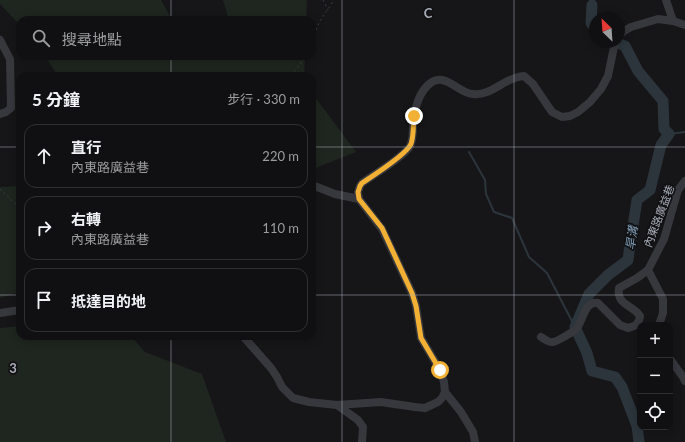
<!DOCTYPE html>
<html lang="zh-TW">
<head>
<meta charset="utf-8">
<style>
	:root { --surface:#101012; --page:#1e1e20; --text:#f1f3f6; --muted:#9c9d9f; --line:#303032 }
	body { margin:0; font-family:Lato,"Noto Sans TC",sans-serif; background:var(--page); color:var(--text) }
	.controls { position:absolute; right:12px; bottom:12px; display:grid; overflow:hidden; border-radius:8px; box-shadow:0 2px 10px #0003 }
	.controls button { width:36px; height:36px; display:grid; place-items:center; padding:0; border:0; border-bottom:1px solid var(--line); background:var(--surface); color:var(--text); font:20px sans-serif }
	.compass { position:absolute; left:589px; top:12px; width:36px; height:36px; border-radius:50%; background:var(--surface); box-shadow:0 2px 10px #0003; rotate:335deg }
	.stop { position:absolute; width:12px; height:12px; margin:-9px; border:3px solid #f2b134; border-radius:50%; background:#fff }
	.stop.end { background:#f2b134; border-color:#fff; box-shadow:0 1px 4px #0008 }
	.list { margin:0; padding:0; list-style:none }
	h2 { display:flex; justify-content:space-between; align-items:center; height:52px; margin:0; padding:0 16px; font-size:17px }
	h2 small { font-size:13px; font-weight:400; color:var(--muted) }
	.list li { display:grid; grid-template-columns:26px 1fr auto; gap:12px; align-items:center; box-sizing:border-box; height:64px; margin:0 8px 8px; padding:0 8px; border:1px solid var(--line); border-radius:12px }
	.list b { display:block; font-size:15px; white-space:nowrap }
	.list p { margin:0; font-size:13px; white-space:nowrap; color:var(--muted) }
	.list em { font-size:13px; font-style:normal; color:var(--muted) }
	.icon { flex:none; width:22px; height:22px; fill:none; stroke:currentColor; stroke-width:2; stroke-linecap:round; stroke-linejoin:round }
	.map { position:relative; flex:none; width:685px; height:442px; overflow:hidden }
	.search { position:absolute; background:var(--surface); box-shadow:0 2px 10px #0003; left:16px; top:16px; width:300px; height:44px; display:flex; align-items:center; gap:10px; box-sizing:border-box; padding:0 14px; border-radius:12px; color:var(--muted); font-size:15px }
	.panel { position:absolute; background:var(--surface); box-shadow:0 2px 10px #0003; left:16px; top:72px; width:300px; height:268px; border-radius:12px }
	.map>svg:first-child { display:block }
	.green { fill:#1e261f }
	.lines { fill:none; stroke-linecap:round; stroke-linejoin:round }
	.stream { stroke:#2c353c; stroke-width:2 }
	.river { stroke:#2c353c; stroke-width:11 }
	.path { stroke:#3d3f44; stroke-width:1; stroke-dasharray:2 3; stroke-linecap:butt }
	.minor { stroke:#37383d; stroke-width:8 }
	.route { stroke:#f2b134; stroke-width:5 }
	.grid { fill:none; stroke:#a8adb8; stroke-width:1; stroke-opacity:0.55 }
	.labels { text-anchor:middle; stroke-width:3.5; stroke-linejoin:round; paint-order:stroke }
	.street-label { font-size:11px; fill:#a8adb8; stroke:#111113 }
	.water-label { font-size:12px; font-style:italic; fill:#7f9bb3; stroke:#111113 }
	.grid-label { font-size:13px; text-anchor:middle; font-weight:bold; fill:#a8adb8; stroke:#111113; stroke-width:3.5; stroke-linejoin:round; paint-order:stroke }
</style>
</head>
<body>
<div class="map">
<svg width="685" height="442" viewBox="0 0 685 442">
	<rect width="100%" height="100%" fill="#161618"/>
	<g class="green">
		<path d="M0,0H161L172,20H20V25L0,4Z"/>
		<path d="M223,0H307L306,20H229Z"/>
		<path d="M45,56H191L193,59L198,56H305L304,76H58Z"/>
		<path d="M312,93L356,152L313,169L312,168Z"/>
		<path d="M20,186V292L0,298V187Z"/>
		<path d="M20,326V336H131L145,352L202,374L226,442H0V328Z"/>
	</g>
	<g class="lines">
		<g class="stream">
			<path d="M669,134L685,132"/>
			<path d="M469,152L485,180L486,194L494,212L512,218L529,257L547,273L575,327"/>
		</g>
		<g class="river">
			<path d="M592,5L591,23L595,28"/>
			<path d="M615,42L625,46L638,71L663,101L664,129L669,134L661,145L650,190L637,200L630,245L628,260L608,275L589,294L575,327L587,353L592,371L615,377L622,387L637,426L639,442"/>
		</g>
		<g class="path">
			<path d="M323,0L328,10"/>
			<path d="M312,39L320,21L334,0"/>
			<path d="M285,76C296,72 300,66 304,56"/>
			<path d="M0,189L20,208"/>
		</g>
		<g class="minor">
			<path d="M666,0L673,21"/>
			<path d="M619,36L624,31L631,27L658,19L673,21L685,25"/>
			<path d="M0,40L10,59L11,108L6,112L0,114"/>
			<path d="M312,185L335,194L359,199"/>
			<path d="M0,313L20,310"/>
			<path d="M659,325L663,313V299L648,270L664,239L678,190L685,181"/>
			<path d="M243,336L271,368L277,377L282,387L293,398L309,402L337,405L381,402L415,407L425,408L438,402L442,398L445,392L444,382L440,370L421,338L416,306L412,293L382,229L359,199L358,192L360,186L362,183C373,175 405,156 410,146C413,140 413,131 413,125C414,110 419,90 432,82C446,73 460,94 473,94C489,96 501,82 515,78C518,77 521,76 524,76L533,84L552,112L562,117L570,116L578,112L590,102L601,89L608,76L615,42"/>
			<path d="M541,337C544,339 549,343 553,342C556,342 575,331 577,328C583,320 585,300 598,303L620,325L628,328C636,326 639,324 640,316C633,305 616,305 619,288L637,278L648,270"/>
			<path d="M670,359L683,377L685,381"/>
			<path d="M445,392L461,412L473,432L475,442"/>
			<path d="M337,405L358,420L363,427L362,442"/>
		</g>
	</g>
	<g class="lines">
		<path class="route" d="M414,116C413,125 414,135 411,144C406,155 374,175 362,183L360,186L358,192L359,199L382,228L412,293L416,306L421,338L440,370"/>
	</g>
	<path class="grid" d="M171,0V20M342,0V442M514,0V442M171,56V76M0,147H20M312,147H685M0,295H20M312,295H685M171,336V442"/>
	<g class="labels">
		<g class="street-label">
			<text transform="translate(659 216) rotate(-69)" y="4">內東路廣益巷</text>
		</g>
		<g class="water-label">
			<text transform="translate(632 238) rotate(-82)" y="4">旱溝</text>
		</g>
	</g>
	<g class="grid-label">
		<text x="428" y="18">C</text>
		<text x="13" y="373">3</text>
	</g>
</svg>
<div class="controls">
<button>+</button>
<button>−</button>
<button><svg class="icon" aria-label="locate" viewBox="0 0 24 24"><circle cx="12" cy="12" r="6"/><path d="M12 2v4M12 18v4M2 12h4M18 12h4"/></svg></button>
</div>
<svg class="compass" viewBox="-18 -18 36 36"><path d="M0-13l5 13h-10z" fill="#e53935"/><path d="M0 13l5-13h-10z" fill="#9c9d9f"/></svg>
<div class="stop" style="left:440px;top:370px"></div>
<div class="stop end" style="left:414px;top:116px"></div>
<div class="search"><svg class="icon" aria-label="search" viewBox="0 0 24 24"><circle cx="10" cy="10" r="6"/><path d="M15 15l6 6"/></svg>搜尋地點</div>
<section class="panel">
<h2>5 分鐘<small>步行 · 330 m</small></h2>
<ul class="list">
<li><svg class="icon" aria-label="ahead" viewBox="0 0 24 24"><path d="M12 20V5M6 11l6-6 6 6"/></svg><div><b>直行</b><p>內東路廣益巷</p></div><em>220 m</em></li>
<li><svg class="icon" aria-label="right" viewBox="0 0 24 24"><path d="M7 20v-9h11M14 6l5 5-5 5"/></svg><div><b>右轉</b><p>內東路廣益巷</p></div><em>110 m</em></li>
<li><svg class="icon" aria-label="arrive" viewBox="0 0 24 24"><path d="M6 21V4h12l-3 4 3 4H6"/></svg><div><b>抵達目的地</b></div></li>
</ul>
</section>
</div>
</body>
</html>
